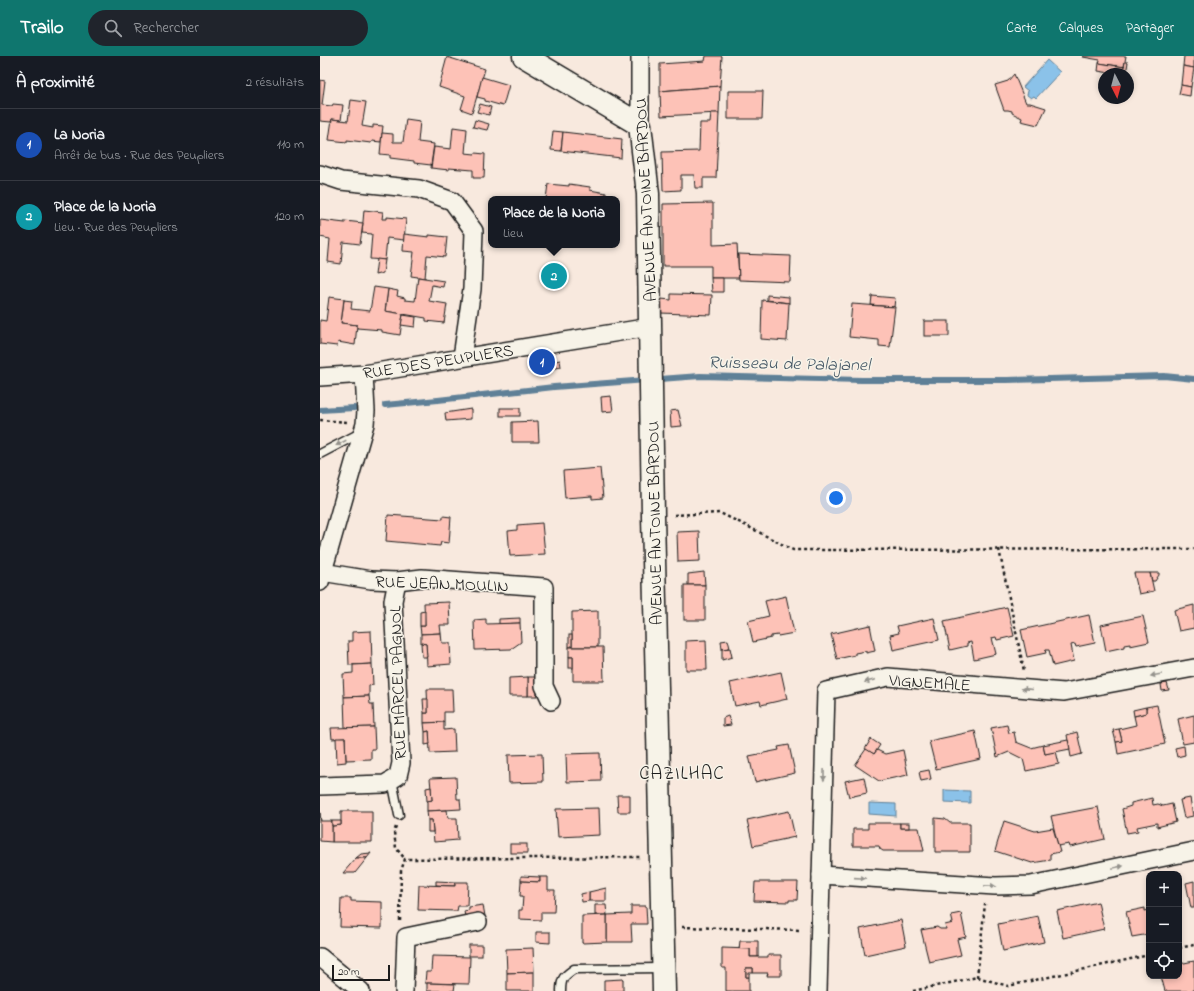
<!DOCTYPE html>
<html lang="fr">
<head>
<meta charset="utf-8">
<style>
	:root { --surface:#171b24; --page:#20242c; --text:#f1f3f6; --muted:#9ea1a6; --line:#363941; --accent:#0f766e }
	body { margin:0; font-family:"Indie Flower",sans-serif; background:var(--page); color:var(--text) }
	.controls { position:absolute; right:12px; bottom:12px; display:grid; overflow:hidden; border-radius:8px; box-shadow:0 2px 6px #0003 }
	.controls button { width:36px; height:36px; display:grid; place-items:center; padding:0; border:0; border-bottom:1px solid var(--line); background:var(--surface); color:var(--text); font:20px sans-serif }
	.compass { position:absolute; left:778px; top:12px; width:36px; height:36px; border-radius:50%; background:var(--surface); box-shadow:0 2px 6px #0003; rotate:174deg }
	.scale { position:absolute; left:12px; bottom:10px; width:58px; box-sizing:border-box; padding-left:4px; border:2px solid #1c1c1c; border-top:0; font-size:11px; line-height:14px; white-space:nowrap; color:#1c1c1c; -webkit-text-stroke:3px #f7f3e8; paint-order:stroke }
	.you { position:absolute; left:516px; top:442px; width:14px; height:14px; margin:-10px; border:3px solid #fff; border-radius:50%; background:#1a73e8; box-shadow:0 0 0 6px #1a73e833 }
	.badge { display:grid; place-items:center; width:26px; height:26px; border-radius:50%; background:var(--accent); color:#fff; font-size:13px; font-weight:700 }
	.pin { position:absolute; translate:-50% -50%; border:2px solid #fff; box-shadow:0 1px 4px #0006 }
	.popup { position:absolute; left:168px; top:140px; width:132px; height:52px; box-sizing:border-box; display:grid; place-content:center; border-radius:8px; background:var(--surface); filter:drop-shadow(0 1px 3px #0005); font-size:13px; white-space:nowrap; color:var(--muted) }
	.popup b { font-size:15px; color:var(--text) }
	.popup::after { content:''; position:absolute; left:50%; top:100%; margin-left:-8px; border:8px solid transparent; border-top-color:var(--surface) }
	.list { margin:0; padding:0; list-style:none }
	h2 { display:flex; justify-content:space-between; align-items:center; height:52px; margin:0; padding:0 16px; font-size:17px }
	h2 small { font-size:13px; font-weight:400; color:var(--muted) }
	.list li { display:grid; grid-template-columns:26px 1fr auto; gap:12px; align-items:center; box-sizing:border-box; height:72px; padding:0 16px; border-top:1px solid var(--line) }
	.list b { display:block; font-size:15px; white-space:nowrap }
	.list p { margin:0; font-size:13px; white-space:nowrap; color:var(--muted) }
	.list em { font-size:13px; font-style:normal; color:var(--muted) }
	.icon { flex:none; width:22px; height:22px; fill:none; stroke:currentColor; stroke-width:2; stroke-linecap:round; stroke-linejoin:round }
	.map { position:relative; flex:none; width:874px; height:935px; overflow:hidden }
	header { display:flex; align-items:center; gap:24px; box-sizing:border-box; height:56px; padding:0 20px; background:var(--accent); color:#fff }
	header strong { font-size:19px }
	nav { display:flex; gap:22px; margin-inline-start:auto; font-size:14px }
	.search { width:280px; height:36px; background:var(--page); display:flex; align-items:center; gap:10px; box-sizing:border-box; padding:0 14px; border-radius:22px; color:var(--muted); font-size:15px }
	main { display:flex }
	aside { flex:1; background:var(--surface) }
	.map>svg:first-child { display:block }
	.water { fill:#8bc2e9; stroke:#5f8097 }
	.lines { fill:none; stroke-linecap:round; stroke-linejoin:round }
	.stream { stroke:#5f8097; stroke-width:6 }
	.building { fill:#fdc2b7; stroke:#1c1c1c }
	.lane-casing { stroke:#1c1c1c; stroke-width:11 }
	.street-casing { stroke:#1c1c1c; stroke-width:20 }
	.secondary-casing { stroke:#1c1c1c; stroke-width:25 }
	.path { stroke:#1c1c1c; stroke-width:2.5; stroke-dasharray:3 3; stroke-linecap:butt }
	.lane { stroke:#f7f3e8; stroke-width:8 }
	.street { stroke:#f7f3e8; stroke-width:17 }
	.secondary { stroke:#f7f3e8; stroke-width:22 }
	.oneway { fill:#94928c }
	.labels { text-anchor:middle; stroke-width:3; stroke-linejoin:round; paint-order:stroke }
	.street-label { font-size:17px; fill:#1c1c1c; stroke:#f7f3e8 }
	.water-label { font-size:18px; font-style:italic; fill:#435664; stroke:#f7f3e8 }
	.quarter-label { font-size:19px; letter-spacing:1px; fill:#1c1c1c; stroke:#f7f3e8 }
</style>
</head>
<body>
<header>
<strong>Trailo</strong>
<div class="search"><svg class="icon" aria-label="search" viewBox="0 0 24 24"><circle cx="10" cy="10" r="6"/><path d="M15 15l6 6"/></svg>Rechercher</div>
<nav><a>Carte</a><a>Calques</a><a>Partager</a></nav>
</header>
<main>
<aside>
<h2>À proximité<small>2 résultats</small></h2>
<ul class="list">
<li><span class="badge" style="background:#1a4fb4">1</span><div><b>La Noria</b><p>Arrêt de bus · Rue des Peupliers</p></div><em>110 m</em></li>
<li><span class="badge" style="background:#0f9aa8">2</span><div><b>Place de la Noria</b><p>Lieu · Rue des Peupliers</p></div><em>120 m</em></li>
</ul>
</aside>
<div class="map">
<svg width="874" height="935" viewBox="0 0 874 935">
	<rect width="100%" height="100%" fill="#f8e9de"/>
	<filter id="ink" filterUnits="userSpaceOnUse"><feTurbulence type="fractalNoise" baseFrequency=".025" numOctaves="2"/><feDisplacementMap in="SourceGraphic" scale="8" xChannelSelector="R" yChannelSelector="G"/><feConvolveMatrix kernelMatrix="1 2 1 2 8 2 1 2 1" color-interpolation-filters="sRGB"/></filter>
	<g filter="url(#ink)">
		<g class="water">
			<path d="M727,4L740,16L716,42L714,40L711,42L707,39L708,35L703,31Z"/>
			<path d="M624,734L650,735V747L624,746Z"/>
			<path d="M549,747L576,748V760L549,758Z"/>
		</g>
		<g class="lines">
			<g class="stream">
				<path d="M65,349L118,344L234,331L380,320L542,324H687L844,320L874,323"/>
				<path d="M0,354L34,352"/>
			</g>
		</g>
		<g class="building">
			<path d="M386,0H402L400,30L340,35V8L385,5Z"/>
			<path d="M763,0H806L804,11L779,7L780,4L763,1Z"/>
			<path d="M864,0H874V12L863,10Z"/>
			<path d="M127,1L165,13L152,57L141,53L145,40L119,31Z"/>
			<path d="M805,6H808L806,18H796L778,15L779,7L804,11Z"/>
			<path d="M863,10L874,12L871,31L861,29Z"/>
			<path d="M694,18L706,47H710L726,52L718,69L701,65L702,62L692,57V55L688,54H684L675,29L688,25Z"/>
			<path d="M162,21L189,29L183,50L165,45V43L157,41Z"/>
			<path d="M0,24L5,25L2,49L12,50L13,48L23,49L21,64L12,63L11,66L0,65Z"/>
			<path d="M861,29L871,31L870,40L859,38Z"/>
			<path d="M400,30L399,57L341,60L340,35Z"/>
			<path d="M408,35H443L442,63H408Z"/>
			<path d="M31,44L46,46L42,70L53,72V69L63,70L61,86L52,85L51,87L27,84V86L9,84L12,63L28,65Z"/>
			<path d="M160,48L171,51L169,59L157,56Z"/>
			<path d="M391,57H399L396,122H383V132H375L374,119H361V134L343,135L342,96L379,95L380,67H390Z"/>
			<path d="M86,63L100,65L98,86L114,88L111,109L94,107V105L70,102V99L60,98L62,77L73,78V86H83Z"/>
			<path d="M155,64L169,68L167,74L153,71Z"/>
			<path d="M133,71L147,73L145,97L155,98V97L165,98L164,122H153V114L129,112V114L111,112L114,91L131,93Z"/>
			<path d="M233,75L243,76L241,95L231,94Z"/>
			<path d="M243,76L302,83L301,102L241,95Z"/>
			<path d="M228,128L249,130V128L270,131V134L286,137V143H226Z"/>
			<path d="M393,147V189L417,188L419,222H391V210H343V148Z"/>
			<path d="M44,154L63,156L62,163H67V161L86,163L84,184L67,182L65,204L50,203L52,178L42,177Z"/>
			<path d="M0,164L25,167V165L43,167L40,188L23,186L21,208L8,206L10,183L0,181Z"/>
			<path d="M84,178L109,181V179L127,181L125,201L107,199L105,222L91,220L94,196L83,195Z"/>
			<path d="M418,198L471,200L470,226L419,224Z"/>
			<path d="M57,203L65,204L63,217L55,219Z"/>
			<path d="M98,221L124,225L123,231L112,229L109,245L127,248L124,267L106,265V262L65,255L68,233L78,235L77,240L85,242V244L95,245Z"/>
			<path d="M391,222H403V236H392Z"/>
			<path d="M54,231L68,233L65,255L83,258L80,279L62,276V274L37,272V269L21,267L24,244L32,245L31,253L50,255Z"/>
			<path d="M351,238L392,239L391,259L341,257V243L351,244Z"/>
			<path d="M447,239L469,241V247L447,244Z"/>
			<path d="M552,240L575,242L574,251L551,249Z"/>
			<path d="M9,241L24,243L21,267L37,269L35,289L18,286L17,290L0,288V264L6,265Z"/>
			<path d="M442,244L469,247L467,285L441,283Z"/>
			<path d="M532,248L575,251L570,291L559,290V284L529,281Z"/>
			<path d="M83,259L96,261L95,271L81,269Z"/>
			<rect x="604" y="265" width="25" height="15"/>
			<path d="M240,304L241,311L229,313L228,307Z"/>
			<path d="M291,340L293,355L282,356L281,341Z"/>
			<rect x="180" y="352" width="20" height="8"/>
			<path d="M151,353V363L126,365L125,357Z"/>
			<path d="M358,354L362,370L351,371L350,355Z"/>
			<path d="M218,365L219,386H192V366Z"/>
			<path d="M280,412L283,442L272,443V440L245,442L243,415Z"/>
			<path d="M68,459L123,463V460L131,461L129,487L121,486L120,490L66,485Z"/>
			<path d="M222,467L225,498L190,500L188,475L197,474V469Z"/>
			<path d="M379,475L380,505L358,506L357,476Z"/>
			<path d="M384,516L385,529H368V518Z"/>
			<path d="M814,517H830L834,535L819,538Z"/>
			<path d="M830,517H839V519L835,525H832Z"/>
			<rect x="364" y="529" width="21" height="35"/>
			<path d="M466,540L474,577L458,580V579L451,580V582L433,586L428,565L449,560L445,545Z"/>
			<path d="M129,546L130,569H120L121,577L101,578L100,570H105L104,547Z"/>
			<path d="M874,549V572L859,575L854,554Z"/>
			<path d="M687,551L694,580L677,584L676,581L672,582L676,598L654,603L651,586L647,587V590L630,594L624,565Z"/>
			<path d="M105,555V570H100V556Z"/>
			<path d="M278,555V591H252V556Z"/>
			<path d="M769,559L775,587L756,591L755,588L751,589L754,605L733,610L729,594H725L726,597L707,601L701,574Z"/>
			<path d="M823,560L829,586L810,590V588L804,589V591L786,595L781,569Z"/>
			<path d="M200,562V567L179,568V563Z"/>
			<path d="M614,562L619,584L573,594L570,579L579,577L577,570Z"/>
			<path d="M166,563V568L200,567L201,586L191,593L155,594L154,564Z"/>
			<path d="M550,569L555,595L546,597V595L535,597V599L517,603L511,578Z"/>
			<path d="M51,575L52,608L29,609L28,585H32V576Z"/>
			<path d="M121,577L122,587H130L131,608L107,610L106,588L101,587V578Z"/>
			<rect x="249" y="579" width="3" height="12"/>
			<path d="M386,584L387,614H366V585Z"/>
			<path d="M408,584L410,592L402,593L401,585Z"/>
			<path d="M101,587L106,588L107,601H102Z"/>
			<path d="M249,591H283L284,625H253V601H249Z"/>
			<path d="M410,592L412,601L402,604V593Z"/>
			<rect x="249" y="601" width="4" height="11"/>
			<path d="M52,608L53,629L49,630V640L24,641L23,618L33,617V609Z"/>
			<path d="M461,616L467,643L441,649L440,645L415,650L410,627Z"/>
			<rect x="208" y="621" width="9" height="19"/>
			<path d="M208,621V640H189V622Z"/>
			<path d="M847,627L849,634L842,635L841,628Z"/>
			<path d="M107,633H132L133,656H124V666L104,667V657H108Z"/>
			<path d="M49,640L50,648H53L54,671L25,672L24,641Z"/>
			<path d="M103,643H108V657H104Z"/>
			<path d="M837,649L845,688L798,698L796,686L802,685L799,673L816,669L814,660L826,657V651Z"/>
			<path d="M826,651V657L814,660L813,654Z"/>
			<path d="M874,659V686L863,688L858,663Z"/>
			<path d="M408,660L411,669L403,670V662Z"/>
			<path d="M124,666V674L134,673L135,696L110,697L109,675L105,676L104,667Z"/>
			<path d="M687,669L689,677L694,676L696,686L711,692L723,689L725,698L736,695L739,708L706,715L703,703L689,696L677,701L671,672Z"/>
			<path d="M54,671L55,693H51V703L26,704L25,682L12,683L11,672Z"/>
			<path d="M799,673L802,685L796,686L793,674Z"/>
			<path d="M109,675L110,688L105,689V676Z"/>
			<path d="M655,675L661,703L616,713L609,685Z"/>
			<path d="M757,676L762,698L751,701L747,679Z"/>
			<path d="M16,682H25L26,706L17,707Z"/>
			<path d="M551,683L560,689L554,698L545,693Z"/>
			<path d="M748,684L750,693L725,698L723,689Z"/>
			<path d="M469,689L475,717L435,726L429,700L459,694L458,691Z"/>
			<path d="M864,690L865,699L857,701L855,692Z"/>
			<path d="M546,693L554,698L557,694L565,698L583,694L588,719L559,725L535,709Z"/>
			<path d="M280,697L281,725L247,726L246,698Z"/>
			<path d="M222,698L223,726L189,727L188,699Z"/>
			<path d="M609,714L611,723L601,725L599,716Z"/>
			<path d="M136,721L137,743H140L141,753L107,755V745L112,744L110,722Z"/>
			<path d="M544,721L547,737L529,741L525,725Z"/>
			<path d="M111,731L112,744L107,745L106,732Z"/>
			<path d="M297,739H310V756H298Z"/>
			<path d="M832,742L833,749L838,748L843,750L852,748L856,766L837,771V767L817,771L818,775L807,777L802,753L811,750V747Z"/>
			<path d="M870,742L873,760L864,762L860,744Z"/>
			<path d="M778,751L785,783L750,791L749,788L738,790L731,760Z"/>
			<path d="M279,752L280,779L238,781L236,753Z"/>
			<path d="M127,754L128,762H137L138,784L114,786L112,764H108L107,755Z"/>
			<path d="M21,755H52V786H12V770L21,769Z"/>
			<path d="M469,755L475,781L433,790L427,764Z"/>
			<path d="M0,756L1,765H12V786L0,785Z"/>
			<path d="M615,762L625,763L630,767H650V796H615Z"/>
			<path d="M108,764H112L113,776H108Z"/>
			<path d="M12,765H21V769L12,770Z"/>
			<path d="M684,765L715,775L733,772L740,796L730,798V804L712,807L675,795Z"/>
			<path d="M548,767H580V772H599L604,795H563L560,793L559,790H533V773H548Z"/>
			<rect x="580" y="767" width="9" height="5"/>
			<rect x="190" y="788" width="17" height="9"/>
			<path d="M51,797L47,802H36L41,798Z"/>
			<path d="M36,802H47L35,817H23Z"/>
			<path d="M201,820L220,821V826L201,825Z"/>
			<path d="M220,821H228V834H235L234,856H221V864L199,863V854H202L203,840H200L201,825L220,826Z"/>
			<path d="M116,825L135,826V830L116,829Z"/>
			<path d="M874,825V852H871L866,827Z"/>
			<path d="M135,826H148L147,850H138L137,855L98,854L99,829L135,830Z"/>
			<path d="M435,826H478L477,844H469V846L434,845Z"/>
			<path d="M286,832V845H269V836Z"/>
			<path d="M269,836V845L262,846L261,838Z"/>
			<path d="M21,842H31V845L62,846V872L20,871Z"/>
			<path d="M778,846L784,873L743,882L737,855Z"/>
			<path d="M163,849L165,860L161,864L146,867L144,855L149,854V851Z"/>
			<path d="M275,849H286L287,859H275Z"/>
			<path d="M311,850H326L327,868H311L312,886H287V859L311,858Z"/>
			<path d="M825,852V855L829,854V878L812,881L806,856Z"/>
			<path d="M641,857L646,881L637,883L641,899L609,906L601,874L617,871L620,873H626L625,869L633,867L631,859Z"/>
			<path d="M287,859V886L262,887V860Z"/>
			<path d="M718,860L724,886L683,895L678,868Z"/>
			<path d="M581,864L586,890L545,899L540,873Z"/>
			<path d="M216,876H230V887L216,886Z"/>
			<path d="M420,885H438V901H430V893H419Z"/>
			<rect x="149" y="889" width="13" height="11"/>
			<path d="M213,892L214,916L187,917L186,893Z"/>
			<path d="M402,892L430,893V901H448V899H461V920H447L448,917H433V912H426V921H429V935H406V912H402Z"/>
			<path d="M112,900L150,901L149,928L105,927L106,916H111Z"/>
			<path d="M874,905V935H845L841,920H859V908Z"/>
			<path d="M426,912H433V917H429V921H426Z"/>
			<path d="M214,916V935H187V917Z"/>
			<path d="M303,923V935H284V924Z"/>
			<path d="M107,927L135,928L134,935H107Z"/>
		</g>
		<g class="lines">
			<g class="lane-casing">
				<g id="lane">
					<path d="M0,398L42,376"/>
					<path d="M72,724L79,759"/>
					<path d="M241,935C241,922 244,920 254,913L342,912"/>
				</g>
			</g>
			<g class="street-casing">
				<g id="street">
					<path d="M320,0V69"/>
					<path d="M0,118L21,125L99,133L132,145L154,175L152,233L142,301"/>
					<path d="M0,321L44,318L330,271"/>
					<path d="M2,516L51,524L77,525L102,522L224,531V630L231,645"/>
					<path d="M0,526L45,368L46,355L44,318"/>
					<path d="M0,730L65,728L78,720L81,707L73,545L77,525"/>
					<path d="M501,819L675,830L711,829L874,795"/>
					<path d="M0,901L41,935"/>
					<path d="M84,935L86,881L158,866"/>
					<path d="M498,935L506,635L568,621L744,636L874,612"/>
				</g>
			</g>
			<g class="secondary-casing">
				<path id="secondary" d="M204,0L320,69L328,138L333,460L344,935"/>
			</g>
			<g class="path">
				<path d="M0,364L27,366"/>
				<path d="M354,459L400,457L427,470L473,494L874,493"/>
				<path d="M679,493L704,615"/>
				<path d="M76,771L74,776L76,792L85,803"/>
				<path d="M80,865L81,815L85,803L321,801"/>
				<path d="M362,871L481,874"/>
				<path d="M859,892L874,889"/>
				<path d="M657,921L665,848"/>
				<path d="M593,935L657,921L688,930L829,899"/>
			</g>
			<use href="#lane" class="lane"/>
			<use href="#street" class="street"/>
			<use href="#secondary" class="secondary"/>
		</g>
		<defs><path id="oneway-solid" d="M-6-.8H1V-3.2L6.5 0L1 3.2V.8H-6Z"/></defs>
		<g class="oneway">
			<use href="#oneway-solid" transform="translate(21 387) rotate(153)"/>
			<use href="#oneway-solid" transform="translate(836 619) rotate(170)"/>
			<use href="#oneway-solid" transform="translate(550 625) rotate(167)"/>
			<use href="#oneway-solid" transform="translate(707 633) rotate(-175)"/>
			<use href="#oneway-solid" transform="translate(504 719) rotate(91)"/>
			<use href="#oneway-solid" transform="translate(798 811) rotate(-12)"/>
			<use href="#oneway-solid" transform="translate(540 822) rotate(4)"/>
			<use href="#oneway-solid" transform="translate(670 830) rotate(3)"/>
		</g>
	</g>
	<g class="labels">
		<g class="street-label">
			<text transform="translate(325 144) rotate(-93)" y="6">AVENUE ANTOINE BARDOU</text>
			<text transform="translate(118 305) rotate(-9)" y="6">RUE DES PEUPLIERS</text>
			<text transform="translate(334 467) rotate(-91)" y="6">AVENUE ANTOINE BARDOU</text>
			<text transform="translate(122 527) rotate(2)" y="6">RUE JEAN MOULIN</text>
			<text transform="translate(610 626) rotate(4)" y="6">VIGNEMALE</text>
			<text transform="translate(77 627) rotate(-92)" y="6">RUE MARCEL PAGNOL</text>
		</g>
		<g class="water-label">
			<text transform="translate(469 307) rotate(1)" y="6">Ruisseau de Palajanel</text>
		</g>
		<g class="quarter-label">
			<text x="362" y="723">CAZILHAC</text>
		</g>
	</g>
</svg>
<div class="controls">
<button>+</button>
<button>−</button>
<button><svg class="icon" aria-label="locate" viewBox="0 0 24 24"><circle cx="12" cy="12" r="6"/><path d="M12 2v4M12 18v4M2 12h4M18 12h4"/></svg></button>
</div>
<svg class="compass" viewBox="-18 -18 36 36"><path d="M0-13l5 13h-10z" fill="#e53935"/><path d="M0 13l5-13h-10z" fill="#9ea1a6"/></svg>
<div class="scale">20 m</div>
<div class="you"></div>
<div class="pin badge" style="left:222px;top:306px;background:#1a4fb4">1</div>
<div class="pin badge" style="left:234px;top:220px;background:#0f9aa8">2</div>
<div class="popup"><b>Place de la Noria</b>Lieu</div>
</div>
</main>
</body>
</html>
